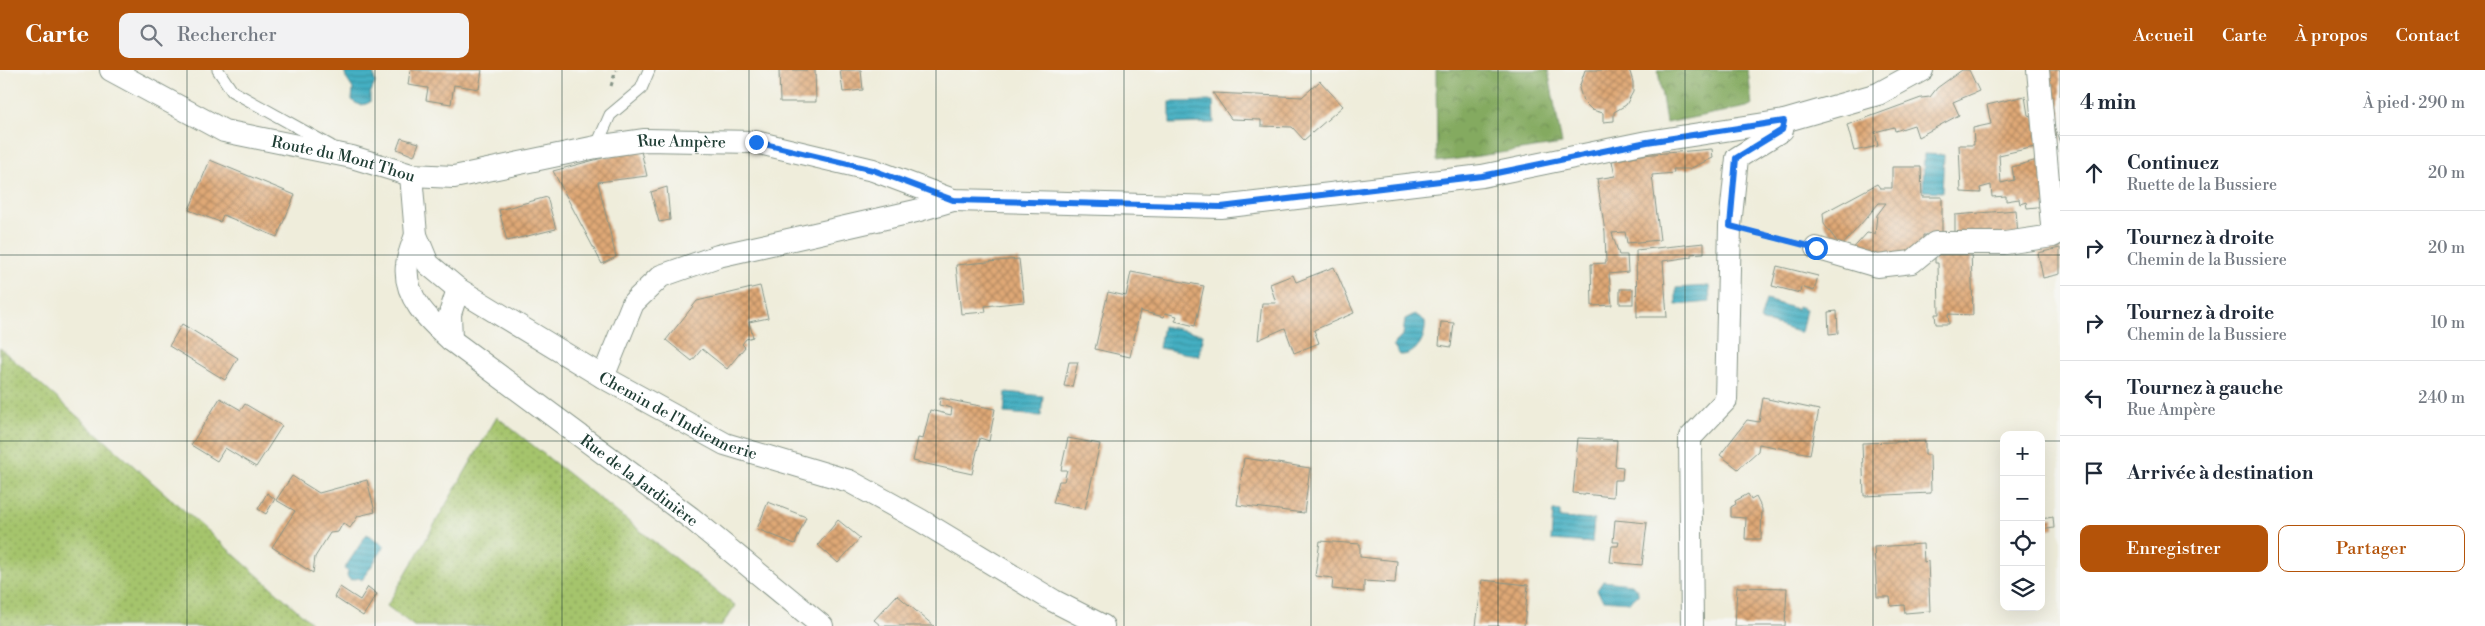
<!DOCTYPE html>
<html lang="fr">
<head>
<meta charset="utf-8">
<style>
	:root { --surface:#fff; --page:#f2f2f3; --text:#1f2937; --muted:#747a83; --line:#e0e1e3; --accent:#b45309 }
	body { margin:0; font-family:"Libre Bodoni",serif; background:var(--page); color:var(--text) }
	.controls { position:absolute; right:15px; bottom:15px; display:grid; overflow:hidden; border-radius:10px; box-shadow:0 5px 20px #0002 }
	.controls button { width:45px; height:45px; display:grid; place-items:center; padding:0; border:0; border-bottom:1px solid var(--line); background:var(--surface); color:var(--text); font:25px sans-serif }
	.stop { position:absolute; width:15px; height:15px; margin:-11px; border:4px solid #1a73e8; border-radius:50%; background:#fff }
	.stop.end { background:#1a73e8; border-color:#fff; box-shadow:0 1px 5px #0008 }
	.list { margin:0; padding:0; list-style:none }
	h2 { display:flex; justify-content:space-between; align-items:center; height:65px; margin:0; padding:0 20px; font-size:21px }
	h2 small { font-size:16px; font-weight:400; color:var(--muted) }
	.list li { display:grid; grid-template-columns:32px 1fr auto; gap:15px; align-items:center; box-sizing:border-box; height:75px; padding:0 20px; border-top:1px solid var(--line) }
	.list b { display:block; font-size:19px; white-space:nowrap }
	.list p { margin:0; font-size:16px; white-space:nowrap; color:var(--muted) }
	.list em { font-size:16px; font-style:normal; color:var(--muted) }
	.actions { display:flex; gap:10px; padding:15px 20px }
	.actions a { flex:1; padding:11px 0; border:1px solid var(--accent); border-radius:10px; text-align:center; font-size:18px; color:var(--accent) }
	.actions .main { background:var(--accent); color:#fff }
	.icon { flex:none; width:28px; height:28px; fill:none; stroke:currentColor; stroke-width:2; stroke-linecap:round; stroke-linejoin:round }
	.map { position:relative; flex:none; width:2060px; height:556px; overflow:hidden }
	header { display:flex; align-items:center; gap:30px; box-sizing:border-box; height:70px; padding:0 25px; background:var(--accent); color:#fff }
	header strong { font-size:24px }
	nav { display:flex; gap:28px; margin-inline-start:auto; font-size:18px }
	.search { width:350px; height:45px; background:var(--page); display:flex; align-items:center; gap:12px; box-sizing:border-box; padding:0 18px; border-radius:10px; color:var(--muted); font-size:19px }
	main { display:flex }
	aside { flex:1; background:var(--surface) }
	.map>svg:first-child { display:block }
	.grass { fill:url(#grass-dots); stroke:#628050 }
	.forest { fill:url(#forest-crowns); stroke:#52744a }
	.water { fill:url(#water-rules); stroke:#32767b }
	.building { fill:url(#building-cross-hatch) }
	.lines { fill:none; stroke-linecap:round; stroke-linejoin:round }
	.lane-casing { stroke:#879588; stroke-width:13 }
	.street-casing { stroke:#879588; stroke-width:24 }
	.path { stroke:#879588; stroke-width:3; stroke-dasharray:4 4; stroke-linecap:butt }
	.lane { stroke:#fff; stroke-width:11 }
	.street { stroke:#fff; stroke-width:22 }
	.route { stroke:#1a73e8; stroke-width:6 }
	.grid { fill:none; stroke:#1f3d34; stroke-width:1; stroke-opacity:0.55 }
	.labels { text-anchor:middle; stroke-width:4; stroke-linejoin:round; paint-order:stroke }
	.street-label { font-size:16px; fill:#1f3d34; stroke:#f6f6f2 }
</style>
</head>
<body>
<header>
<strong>Carte</strong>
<div class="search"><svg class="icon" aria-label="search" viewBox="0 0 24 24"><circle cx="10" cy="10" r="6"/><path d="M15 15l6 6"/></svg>Rechercher</div>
<nav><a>Accueil</a><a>Carte</a><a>À propos</a><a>Contact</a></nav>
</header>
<main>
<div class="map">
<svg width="2060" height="556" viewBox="0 0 2060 556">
	<defs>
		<pattern id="grass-dots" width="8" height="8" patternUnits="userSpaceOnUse" patternTransform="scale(1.25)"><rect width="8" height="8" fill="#a5c46c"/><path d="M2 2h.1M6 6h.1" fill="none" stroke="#86a05a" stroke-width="1.8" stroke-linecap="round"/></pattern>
		<pattern id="forest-crowns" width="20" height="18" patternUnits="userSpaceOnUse" patternTransform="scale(1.25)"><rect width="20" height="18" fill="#84aa60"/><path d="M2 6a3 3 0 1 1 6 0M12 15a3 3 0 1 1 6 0" fill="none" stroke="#6b8c50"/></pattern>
		<pattern id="water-rules" width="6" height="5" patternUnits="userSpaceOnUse" patternTransform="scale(1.25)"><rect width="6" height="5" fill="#44afc2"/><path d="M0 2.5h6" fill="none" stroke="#38909e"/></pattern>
		<pattern id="building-cross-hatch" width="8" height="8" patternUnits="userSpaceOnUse" patternTransform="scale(1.25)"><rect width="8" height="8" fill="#dfa876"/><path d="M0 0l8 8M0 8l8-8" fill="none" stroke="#b48a62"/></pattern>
	</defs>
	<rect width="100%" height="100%" fill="#f6f6f2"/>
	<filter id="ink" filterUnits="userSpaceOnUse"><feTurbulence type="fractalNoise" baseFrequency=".02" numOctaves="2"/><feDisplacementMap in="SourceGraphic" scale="10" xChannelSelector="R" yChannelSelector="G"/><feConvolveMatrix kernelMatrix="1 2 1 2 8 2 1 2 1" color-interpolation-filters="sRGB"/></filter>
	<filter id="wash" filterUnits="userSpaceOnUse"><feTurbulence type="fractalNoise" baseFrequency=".0096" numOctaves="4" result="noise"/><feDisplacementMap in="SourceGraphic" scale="20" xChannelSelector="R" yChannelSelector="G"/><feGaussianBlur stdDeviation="1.12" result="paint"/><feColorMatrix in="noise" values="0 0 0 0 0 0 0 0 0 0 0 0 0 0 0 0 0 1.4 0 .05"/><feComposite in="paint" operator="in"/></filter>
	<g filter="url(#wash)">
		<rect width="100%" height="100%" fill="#efeddb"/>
		<g class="grass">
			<path d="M0,278L315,556H0Z"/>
			<path d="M497,347L735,536L721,556H414L387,536Z"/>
		</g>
		<g class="forest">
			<path d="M1436,0H1548L1562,74L1437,92Z"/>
			<path d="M1658,0H1748L1752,36L1666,53Z"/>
		</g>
		<g class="water">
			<path d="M373,0L375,13L370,24V32C363,36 358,36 352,30L353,19L346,8L344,0Z"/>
			<path d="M1213,31L1214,53L1170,54V32Z"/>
			<path d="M1924,84L1944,85L1942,122L1923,121Z"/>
			<path d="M1709,216L1710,232L1676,235V218Z"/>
			<path d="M1766,230L1797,239L1798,236L1806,239L1801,263L1760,250Z"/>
			<path d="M1415,244L1425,251C1427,266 1417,286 1400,285L1393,275L1403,265L1405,249Z"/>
			<path d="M1163,256L1203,264L1199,286L1159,278Z"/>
			<path d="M1006,322L1043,326L1041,346L1004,343Z"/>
			<path d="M1553,441H1560V448L1594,450L1592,473L1551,470Z"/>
			<path d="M367,464L385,476L362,510L359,508L350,510L347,506L348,501L344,499Z"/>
			<path d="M1603,511L1632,514L1638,521V525L1630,532L1603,530L1597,520Z"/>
		</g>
		<g id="blocks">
			<g class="building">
				<path d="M410,0H482L479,19L454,15L451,34L426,30L428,18L408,15Z"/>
				<path d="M779,0H815L816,32H780Z"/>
				<path d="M840,0H861L863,20L843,22Z"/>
				<path d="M1585,0H1628L1630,2L1633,12V22L1626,35L1614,42V51L1603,52V43L1592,40L1583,31L1579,18Z"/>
				<path d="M1962,0H1969L1979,21L1953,32L1959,45L1918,67L1914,55L1895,61L1894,57L1875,62L1878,76L1854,81L1847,55L1921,28L1930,27L1937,18Z"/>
				<path d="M2043,0H2060V73L2054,56Z"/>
				<path d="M1320,11L1343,36L1304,70L1292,57L1261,56V50L1231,49L1213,23L1302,27Z"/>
				<path d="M2025,26L2028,45L2036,48L2039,76L1999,85L2001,113L2014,110L2012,97L2041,89L2047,136L2027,138L2026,132L2020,134L2019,129L2006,131V126L1992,127L1991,115L1980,118L1981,123L1961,122L1959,75H1974L1973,58L1991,54L1987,35Z"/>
				<path d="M401,68L419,73L414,86L397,79Z"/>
				<path d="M1712,79L1713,88L1689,99H1673L1674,103L1652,105L1660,170L1627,173L1625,162L1612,163L1619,185H1627L1628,202L1609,204L1612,235L1592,236L1591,194L1606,193L1605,162L1597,109L1615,106L1612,91L1642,85Z"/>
				<path d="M641,81L647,106L598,112L616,187L602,194L553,101L625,82Z"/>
				<path d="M210,90L295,125L277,167L223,145L220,152L189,140Z"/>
				<path d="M1892,97H1921L1922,127H1942V166L1923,165V182L1910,188L1849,183L1867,163L1875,164L1877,145L1886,133H1879L1841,177L1824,154L1823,143L1877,114L1880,118H1892Z"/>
				<path d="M667,117L670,150L659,152L651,122Z"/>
				<path d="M547,127L556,159L507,171L499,140Z"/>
				<path d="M2016,140L2018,165L1955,166V145Z"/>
				<path d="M1704,173V183L1691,184V187L1663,191L1667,247H1637L1636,180Z"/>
				<path d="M1971,178L1973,245L1948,244L1949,254H1936L1935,244H1939L1938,193H1935V182Z"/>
				<path d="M2060,178V204L2043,208L2038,183Z"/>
				<path d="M1019,189L1024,232L985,236L986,242L961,244L956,195Z"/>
				<path d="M1777,196L1818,206L1814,221L1801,217L1800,223L1772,216Z"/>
				<path d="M1334,197L1354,243L1314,260L1319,273L1294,283L1285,258L1258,270L1262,233H1276L1270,214L1293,205L1296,212Z"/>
				<path d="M1131,202L1204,216L1195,256L1175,251L1177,246L1165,243L1164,247L1140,241L1130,287L1095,279L1108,222L1126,226Z"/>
				<path d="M760,216L768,248L749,252L753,267L746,269L742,274L745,277L727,299L702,279L692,291L666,270L697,231Z"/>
				<rect x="1620" y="219" width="13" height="15"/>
				<path d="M1837,241L1838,263L1829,264L1828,242Z"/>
				<path d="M1441,252L1454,253L1451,277L1439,275Z"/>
				<path d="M182,254L238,288L225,310L169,276Z"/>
				<path d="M1069,292H1078L1072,317L1064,316Z"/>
				<path d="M220,328L241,340L245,334L282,356L256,397L225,378L217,391L191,375Z"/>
				<path d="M940,328L995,339L989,371L980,368L972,404L913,391L918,368L923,369L930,340L951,345L952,338L939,335Z"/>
				<path d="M1763,328L1819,340L1810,384L1759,374L1758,381L1738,399L1720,385L1747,350L1759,352Z"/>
				<path d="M1068,368L1100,374L1085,439L1053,433L1059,411H1064L1067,400H1061Z"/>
				<path d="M1578,368L1617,370L1615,396L1623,397L1622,410H1614L1613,427L1573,423Z"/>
				<path d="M1925,371V385H1930L1931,423L1864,426L1862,373Z"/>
				<path d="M1244,388L1310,398L1304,443L1237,435Z"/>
				<path d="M292,406L319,423L367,410L375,442L358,446L350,458L343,453L338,462L330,463L315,487L313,503L272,477L295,441L276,430Z"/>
				<path d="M267,423L275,429L266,444L258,439Z"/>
				<path d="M1748,424L1751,430L1756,427L1762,439L1761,469H1745L1746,448L1731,447V437L1736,434L1735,431Z"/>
				<path d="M768,432L806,447L795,474L757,459Z"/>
				<path d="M2053,447L2054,458L2041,460V449Z"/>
				<path d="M838,450L860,468L838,493L818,475Z"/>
				<path d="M1615,450L1647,453L1642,495L1610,492L1612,476H1618L1619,472H1613Z"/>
				<path d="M1320,471L1360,474V487L1397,491L1395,513L1364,511V522L1332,519L1333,508L1315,506Z"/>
				<path d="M1923,474L1924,492L1928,491L1930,541L1905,543L1904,535L1891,536L1890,527H1877L1874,477Z"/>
				<path d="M1482,510L1528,515L1524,556H1476Z"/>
				<path d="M340,517L360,530L368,517L377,524L363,546L334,527Z"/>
				<path d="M1737,517L1787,518L1785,556H1735Z"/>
				<path d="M897,525L934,556H881L874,550Z"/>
			</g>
		</g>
	</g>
	<g filter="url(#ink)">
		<use href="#blocks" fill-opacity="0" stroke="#879588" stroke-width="1"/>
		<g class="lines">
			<g class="lane-casing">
				<g id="lane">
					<path d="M218,0L232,21L331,76"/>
					<path d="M596,77L610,45L641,19L649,0"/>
				</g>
			</g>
			<g class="street-casing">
				<g id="street">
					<path id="s1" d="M111,0L224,61L352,87L411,105L454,107L596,77L645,70L755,72L873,100L953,130L1221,137L1482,106L1647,72L1784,51L1878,24L1922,0"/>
					<path id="s2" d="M411,105L416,165L428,194L458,219L603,307L725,374L849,411L920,450L1054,531L1103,556"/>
					<path d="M416,165C413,174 408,185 407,195C403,227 430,251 451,270L450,244L458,219"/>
					<path d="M1816,178L1877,196L1912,192L1935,173H2005L2053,166L2038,0"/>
					<path id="s3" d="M451,270L691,448L822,556"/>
					<path d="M603,307L633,233L661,206L718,186L916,141L953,130"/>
					<path d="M1692,556L1690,368L1726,330L1730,156L1737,88L1782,60L1784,51"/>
				</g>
			</g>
			<g class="path">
				<path d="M611,16L616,0"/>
				<path d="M1755,163L1792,172"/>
			</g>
			<use href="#lane" class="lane"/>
			<use href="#street" class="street"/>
		</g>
	</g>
	<g class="lines" filter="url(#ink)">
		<path class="route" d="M756,72L873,100L953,130L1221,137L1482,106L1647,72L1784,51L1782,60L1736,88L1730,156L1816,178"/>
	</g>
	<path class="grid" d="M187,0V556M375,0V556M562,0V556M749,0V556M936,0V556M1124,0V556M1311,0V556M1498,0V556M1685,0V556M1873,0V556M0,185H2060M0,371H2004M2041,371H2060"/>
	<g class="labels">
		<g class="street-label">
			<text dy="6" stroke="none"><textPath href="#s1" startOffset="595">Rue Ampère</textPath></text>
			<text dy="6" stroke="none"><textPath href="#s1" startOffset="251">Route du Mont Thou</textPath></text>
			<text dy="6" stroke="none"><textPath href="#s2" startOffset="385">Chemin de l'Indiennerie</textPath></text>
			<text dy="6" stroke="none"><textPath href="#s3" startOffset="235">Rue de la Jardinière</textPath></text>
		</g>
	</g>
</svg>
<div class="controls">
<button>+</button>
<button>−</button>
<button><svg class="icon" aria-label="locate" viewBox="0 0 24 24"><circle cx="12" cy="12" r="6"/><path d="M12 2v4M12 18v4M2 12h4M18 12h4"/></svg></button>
<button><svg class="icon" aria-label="layers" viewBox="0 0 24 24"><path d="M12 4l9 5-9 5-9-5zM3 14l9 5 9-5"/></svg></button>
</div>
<div class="stop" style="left:1816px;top:178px"></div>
<div class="stop end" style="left:756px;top:72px"></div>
</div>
<aside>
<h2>4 min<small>À pied · 290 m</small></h2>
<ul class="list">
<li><svg class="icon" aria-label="ahead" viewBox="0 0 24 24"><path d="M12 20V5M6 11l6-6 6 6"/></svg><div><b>Continuez</b><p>Ruette de la Bussiere</p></div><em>20 m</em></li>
<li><svg class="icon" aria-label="right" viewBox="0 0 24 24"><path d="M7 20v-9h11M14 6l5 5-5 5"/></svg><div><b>Tournez à droite</b><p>Chemin de la Bussiere</p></div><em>20 m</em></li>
<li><svg class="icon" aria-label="right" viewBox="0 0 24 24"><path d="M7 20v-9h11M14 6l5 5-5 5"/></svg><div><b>Tournez à droite</b><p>Chemin de la Bussiere</p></div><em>10 m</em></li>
<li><svg class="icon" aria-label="left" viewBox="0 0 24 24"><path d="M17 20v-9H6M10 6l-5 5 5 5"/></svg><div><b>Tournez à gauche</b><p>Rue Ampère</p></div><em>240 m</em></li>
<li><svg class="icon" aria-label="arrive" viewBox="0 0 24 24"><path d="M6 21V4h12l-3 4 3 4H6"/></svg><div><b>Arrivée à destination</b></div></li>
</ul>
<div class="actions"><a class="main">Enregistrer</a><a>Partager</a></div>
</aside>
</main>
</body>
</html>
